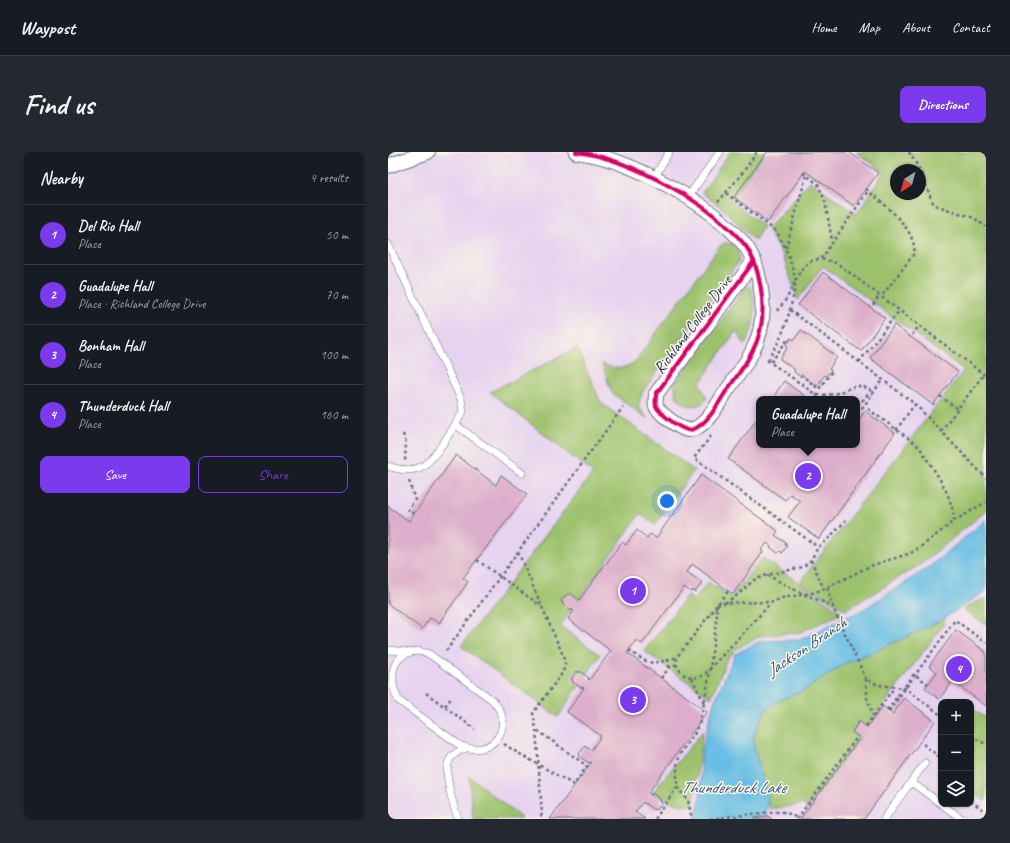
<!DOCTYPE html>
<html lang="en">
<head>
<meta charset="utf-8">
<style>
	:root { --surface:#171b24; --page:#242831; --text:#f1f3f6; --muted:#9ea1a6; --line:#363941; --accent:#7c3aed }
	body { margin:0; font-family:Caveat,sans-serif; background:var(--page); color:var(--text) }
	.controls { position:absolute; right:12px; bottom:12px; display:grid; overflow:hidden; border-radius:8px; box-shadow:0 1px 3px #0004 }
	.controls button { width:36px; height:36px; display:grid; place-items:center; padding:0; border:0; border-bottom:1px solid var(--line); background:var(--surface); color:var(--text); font:20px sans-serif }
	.compass { position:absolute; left:502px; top:12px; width:36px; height:36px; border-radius:50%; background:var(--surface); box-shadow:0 1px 3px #0004; rotate:216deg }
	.you { position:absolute; left:279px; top:349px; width:14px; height:14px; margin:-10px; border:3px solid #fff; border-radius:50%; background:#1a73e8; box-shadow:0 0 0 6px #1a73e833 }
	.badge { display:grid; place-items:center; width:26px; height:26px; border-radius:50%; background:var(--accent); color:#fff; font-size:13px; font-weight:700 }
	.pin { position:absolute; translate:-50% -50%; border:2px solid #fff; box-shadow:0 1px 4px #0006 }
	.popup { position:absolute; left:368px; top:244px; width:104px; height:52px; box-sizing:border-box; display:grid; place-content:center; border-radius:8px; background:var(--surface); filter:drop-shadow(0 1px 3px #0005); font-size:13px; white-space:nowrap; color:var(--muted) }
	.popup b { font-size:15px; color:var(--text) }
	.popup::after { content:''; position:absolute; left:50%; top:100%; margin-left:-8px; border:8px solid transparent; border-top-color:var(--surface) }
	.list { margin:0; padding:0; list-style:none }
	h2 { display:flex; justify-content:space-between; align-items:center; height:52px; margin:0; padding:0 16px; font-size:17px }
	h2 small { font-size:13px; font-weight:400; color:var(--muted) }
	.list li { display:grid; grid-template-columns:26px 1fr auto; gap:12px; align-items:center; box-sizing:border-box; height:60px; padding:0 16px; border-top:1px solid var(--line) }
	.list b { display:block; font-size:15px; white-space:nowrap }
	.list p { margin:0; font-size:13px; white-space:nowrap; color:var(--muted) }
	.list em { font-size:13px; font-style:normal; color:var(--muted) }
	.actions { display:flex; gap:8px; padding:12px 16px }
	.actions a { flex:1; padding:9px 0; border:1px solid var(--accent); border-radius:8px; text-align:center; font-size:14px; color:var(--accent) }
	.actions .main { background:var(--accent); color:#fff }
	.icon { flex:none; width:22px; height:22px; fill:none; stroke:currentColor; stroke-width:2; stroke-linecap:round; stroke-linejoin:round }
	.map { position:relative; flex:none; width:598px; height:667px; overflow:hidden; border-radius:8px }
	header { display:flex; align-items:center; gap:24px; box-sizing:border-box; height:56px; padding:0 20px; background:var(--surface); border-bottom:1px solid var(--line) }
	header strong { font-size:19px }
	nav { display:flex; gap:22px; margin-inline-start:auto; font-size:14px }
	.intro { display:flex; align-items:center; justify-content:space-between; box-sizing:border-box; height:96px; padding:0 24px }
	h1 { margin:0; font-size:28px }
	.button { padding:10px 18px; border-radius:8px; background:var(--accent); color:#fff; font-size:14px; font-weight:700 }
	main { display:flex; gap:24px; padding:0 24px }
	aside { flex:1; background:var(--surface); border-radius:8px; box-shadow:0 1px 3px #0004 }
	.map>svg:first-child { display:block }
	.built { fill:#e6d3f0; fill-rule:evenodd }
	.green { fill:#9cc16c; stroke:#5c7865; fill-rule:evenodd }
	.water { fill:#67bee4; stroke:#4176a1 }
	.building { fill:#dcaecb }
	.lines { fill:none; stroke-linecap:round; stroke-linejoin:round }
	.service-casing { stroke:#676e82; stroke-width:8 }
	.minor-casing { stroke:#676e82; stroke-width:16 }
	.path { stroke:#676e82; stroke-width:2.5; stroke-dasharray:3 3; stroke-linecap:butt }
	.service { stroke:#fff; stroke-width:7 }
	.minor { stroke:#fff; stroke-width:14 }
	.path-bridge { stroke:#676e82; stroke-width:2.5; stroke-dasharray:3 3; stroke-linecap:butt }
	.cycleway-casing { stroke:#fcf5e5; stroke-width:6 }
	.cycleway { stroke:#d6006c; stroke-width:4 }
	.labels { text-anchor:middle; stroke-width:3; stroke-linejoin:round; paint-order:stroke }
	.street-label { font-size:16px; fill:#1b2f5e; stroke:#fcf5e5 }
	.water-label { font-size:17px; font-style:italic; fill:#325a86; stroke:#fcf5e5 }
</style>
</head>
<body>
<header>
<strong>Waypost</strong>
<nav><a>Home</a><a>Map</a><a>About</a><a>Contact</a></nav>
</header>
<div class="intro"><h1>Find us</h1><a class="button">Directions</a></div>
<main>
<aside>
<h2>Nearby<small>4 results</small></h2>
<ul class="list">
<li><span class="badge">1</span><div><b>Del Rio Hall</b><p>Place</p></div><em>50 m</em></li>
<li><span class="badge">2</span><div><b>Guadalupe Hall</b><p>Place · Richland College Drive</p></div><em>70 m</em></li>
<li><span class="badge">3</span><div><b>Bonham Hall</b><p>Place</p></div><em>100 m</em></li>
<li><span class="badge">4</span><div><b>Thunderduck Hall</b><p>Place</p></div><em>160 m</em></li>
</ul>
<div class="actions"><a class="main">Save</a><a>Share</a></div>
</aside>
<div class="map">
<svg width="598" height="667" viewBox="0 0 598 667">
	<rect width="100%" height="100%" fill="#fcf5e5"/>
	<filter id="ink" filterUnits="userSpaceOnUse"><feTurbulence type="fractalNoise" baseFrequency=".025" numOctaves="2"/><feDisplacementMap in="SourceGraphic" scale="8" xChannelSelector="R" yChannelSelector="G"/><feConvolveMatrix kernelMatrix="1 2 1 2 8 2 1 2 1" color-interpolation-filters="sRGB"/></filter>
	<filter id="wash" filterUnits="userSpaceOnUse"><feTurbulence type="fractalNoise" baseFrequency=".012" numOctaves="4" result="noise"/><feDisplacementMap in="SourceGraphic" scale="16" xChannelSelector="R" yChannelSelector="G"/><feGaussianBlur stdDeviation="0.9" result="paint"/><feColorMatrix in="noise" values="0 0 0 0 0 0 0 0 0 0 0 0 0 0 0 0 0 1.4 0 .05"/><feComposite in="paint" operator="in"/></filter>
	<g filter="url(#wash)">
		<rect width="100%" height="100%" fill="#f4e2c6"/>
		<path class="built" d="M0,0H598V667H0ZM508,18H532V42H508ZM371,247H469V293H371ZM553,550H583V652H553Z"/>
		<g class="green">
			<path d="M342,0H377L342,49L375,74L367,89L335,57L314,41Z"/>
			<path d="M468,0H584L585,1L586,0H598V359L533,412L458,458L412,430L576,218L435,114L410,148L395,105L379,77L422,29L469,62L496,20ZM508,18H532V42H508Z"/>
			<path d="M336,91C348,90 352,100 351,109L255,239L250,254L260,267L224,241L214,212C229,218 233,218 247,210L331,95Z"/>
			<path d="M358,134L362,135C370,153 367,176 357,193L348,179L312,231L319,247C311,256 296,257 289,245C287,241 287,236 287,232Z"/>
			<path d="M189,196L213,251L306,318L267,373L252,362L172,474L212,503L170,565L73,494L205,321L102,240Z"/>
			<path d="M375,406L455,461L412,480L372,484L350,496L339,507L323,546L256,499L299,444L306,448L320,430L343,445Z"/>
			<path d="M598,446V473L575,457Z"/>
			<path d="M557,465L556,472L479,575L471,570L464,579L472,586L418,658L417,652L382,657L366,595V583L377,559L388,550L419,537L456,512L487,499Z"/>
			<path d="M583,556L598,566V649L583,639Z"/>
			<path d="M315,579L305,653L289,652L264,641Z"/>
			<path d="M81,624L133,666L132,667H85Z"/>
		</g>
		<path class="water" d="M598,368V439L550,470L487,499L456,512L419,537L388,550L377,559L366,583V595L380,646L378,667H308L312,645L314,598L325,553L347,502L373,489L411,488L476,457L540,416Z"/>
		<g id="blocks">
			<g class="building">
				<path d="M379,0H461L490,21L466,54L417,19L380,70L346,45Z"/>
				<path d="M435,120L497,166L473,199L410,153Z"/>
				<path d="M506,173L570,220L545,253L482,206Z"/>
				<path d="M413,178L449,205L441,217L443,218L438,224L437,223L432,229L433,230L429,234L414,223L413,225L406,220L407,218L392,207L400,195L398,193L403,186L406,188Z"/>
				<path d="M396,229L421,247H384Z"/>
				<path d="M477,259L507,281L431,387L400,365L412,349L402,342L397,348L340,307L371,264V293H469V270Z"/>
				<path d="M68,303L108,333L113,323L139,342L75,426L80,430L51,471L42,466L34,477L0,452V354L21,369Z"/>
				<path d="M313,323L390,379L387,383L398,391L397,393L399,394L394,401L392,399L390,401L382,395L383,394L379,391L373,398L375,400L345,442L304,412L299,420L314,431L307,440L305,438L303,440L296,435L254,492L248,488L239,501L319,560L260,641L263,643L264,641L273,648L272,649L274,651L269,658L266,657V658L255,650L247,660L257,667H162L203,611L202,610L201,611L192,605V604L191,602L197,594L203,598L213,584L179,560L196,536L195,535L194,536L184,530L185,528L183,527L189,519L191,521L192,519L201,526L200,527L201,528L223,499L180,467L186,459L184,457L183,459L174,452L175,451L173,449L179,442L181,443L182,441L191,448L234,390L238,393L249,378L259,386L262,382L268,386Z"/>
				<path d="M568,478L598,500V554L565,529L551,547L537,536L549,520L541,514Z"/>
				<path d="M516,546L547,569L476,667H412L472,586L464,580L471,569L479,575L495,554L505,562Z"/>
				<path d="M380,664L384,667H366V666Z"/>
			</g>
		</g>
	</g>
	<g filter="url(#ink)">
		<use href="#blocks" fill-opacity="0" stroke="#676e82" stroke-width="1"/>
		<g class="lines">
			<g class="service-casing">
				<g id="service">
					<path d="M266,26L281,0"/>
					<path d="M300,45L332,0"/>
					<path d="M0,92L73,247L75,260C67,273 46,309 33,315C22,320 11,318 0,314"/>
					<path d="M68,273L134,321"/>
					<path d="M0,498L19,500"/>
					<path d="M31,499L41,502L103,547C131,573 103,610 70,592L10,548C0,526 2,501 31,499Z"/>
					<path d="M523,630L574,667"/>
					<path d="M70,667C65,653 57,626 60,612C62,603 70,599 78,596"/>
					<path d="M496,667L537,611"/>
				</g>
			</g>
			<g class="minor-casing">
				<g id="minor">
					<path d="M188,0C242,6 323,52 357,93C361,98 363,104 366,109"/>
					<path d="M0,14L40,0"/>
					<path d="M366,109C376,139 380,171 364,200C357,214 346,228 337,241C330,252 321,269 308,276C306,277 302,278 300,278C292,277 271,261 268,254C267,250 268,246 268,242Z"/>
				</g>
			</g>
			<g class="path">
				<path d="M521,0L532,18L544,49L547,53L586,66L598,75"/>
				<path d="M415,21L430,32L437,49L444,89"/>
				<path d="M478,37C495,51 530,78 526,102L493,145"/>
				<path d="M338,41L388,79C396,90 405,114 407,127C408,133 406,139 405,145C400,168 393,189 380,208"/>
				<path d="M330,50L353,23L369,0"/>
				<path d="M398,96L418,24"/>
				<path d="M433,107L480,39"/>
				<path d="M485,153L491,144"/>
				<path d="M402,158L527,252L598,326"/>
				<path d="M389,159C393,154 397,149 400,144C412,121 416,97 450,112L598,224"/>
				<path d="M524,183L531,174"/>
				<path d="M379,208L434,247"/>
				<path d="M383,210L400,187L402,189"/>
				<path d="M471,210L511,159"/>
				<path d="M414,233L418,227L431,237L443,221L442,220"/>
				<path d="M429,243C436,243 443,243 449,241C465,236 469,229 485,240"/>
				<path d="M552,244L570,257"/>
				<path d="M474,249L478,244L485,241"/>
				<path d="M480,257L527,291L532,296C546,319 565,342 566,369"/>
				<path d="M469,260L476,254L495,227"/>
				<path d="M508,278L527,252"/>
				<path d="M553,279L596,222"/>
				<path d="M15,282L18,291L17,309"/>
				<path d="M323,284L306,306L430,395"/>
				<path d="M21,329L27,348L20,358L26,362"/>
				<path d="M130,400L175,503L177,512L175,520L145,561L148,577L154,662L151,667"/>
				<path d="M89,408L153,454"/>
				<path d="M423,408L436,437"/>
				<path d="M379,423L415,442L445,454"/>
				<path d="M439,436L446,458L478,527L490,533L517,536L553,563"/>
				<path d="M337,451L348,444L366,428L379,423L415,415L423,408L430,395L438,389L458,368"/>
				<path d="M329,453L337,451L384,450"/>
				<path d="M241,498C263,515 264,512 289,505"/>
				<path d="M58,499L235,255"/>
				<path d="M280,507L281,516"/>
				<path d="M288,512C294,525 303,528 316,523L384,450L394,446L424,441L436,437L482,414L523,401L534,394L566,369L598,350"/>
				<path d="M273,526L281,516L288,512L289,505L340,439"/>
				<path d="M304,526L316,551"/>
				<path d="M478,527L479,546L485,564"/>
				<path d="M38,541L87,577"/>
				<path d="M57,554L64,545"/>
				<path d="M501,559L567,468L598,491"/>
				<path d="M478,574L506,536"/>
				<path d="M583,584L598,592"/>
				<path d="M116,592L125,598L186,633L199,614L149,578"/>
				<path d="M535,592L553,606"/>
				<path d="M289,635L300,648L304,667"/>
				<path d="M583,649L598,660"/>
				<path d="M267,667L289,635V613L292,602L307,581L311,572L316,552L321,524L329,463L328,453"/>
				<path d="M322,667L382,660H397L409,666"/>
				<path d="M409,667L470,584"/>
			</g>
			<use href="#service" class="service"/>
			<use href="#minor" class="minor"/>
			<path class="path-bridge" d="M499,558L526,522L540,532"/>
			<g class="cycleway-casing">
				<g id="cycleway">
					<path d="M188,0C242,6 323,52 357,93C361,98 363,104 366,109"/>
					<path d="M366,109C376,139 380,171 364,200C357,214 346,228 337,241C330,252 321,269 308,276C306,277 302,278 300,278C292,277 271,261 268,254C267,250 268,246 268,242Z"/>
				</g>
			</g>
			<use href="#cycleway" class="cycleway"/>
		</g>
	</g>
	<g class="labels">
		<g class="street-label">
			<text transform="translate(304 172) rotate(-53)" y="6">Richland College Drive</text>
		</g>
		<g class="water-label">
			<text transform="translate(418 494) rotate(-34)" y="6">Jackson Branch</text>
			<text x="345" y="641">Thunderduck Lake</text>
		</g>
	</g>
</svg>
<div class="controls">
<button>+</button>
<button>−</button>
<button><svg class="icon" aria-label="layers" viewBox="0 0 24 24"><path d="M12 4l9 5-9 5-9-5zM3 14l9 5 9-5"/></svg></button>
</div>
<svg class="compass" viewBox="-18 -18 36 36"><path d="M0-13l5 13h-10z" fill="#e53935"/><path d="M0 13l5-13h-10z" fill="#9ea1a6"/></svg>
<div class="you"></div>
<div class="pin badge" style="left:245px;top:439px">1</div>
<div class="pin badge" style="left:420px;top:324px">2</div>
<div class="popup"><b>Guadalupe Hall</b>Place</div>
<div class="pin badge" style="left:245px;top:548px">3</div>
<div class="pin badge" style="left:571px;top:517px">4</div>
</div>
</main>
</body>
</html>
